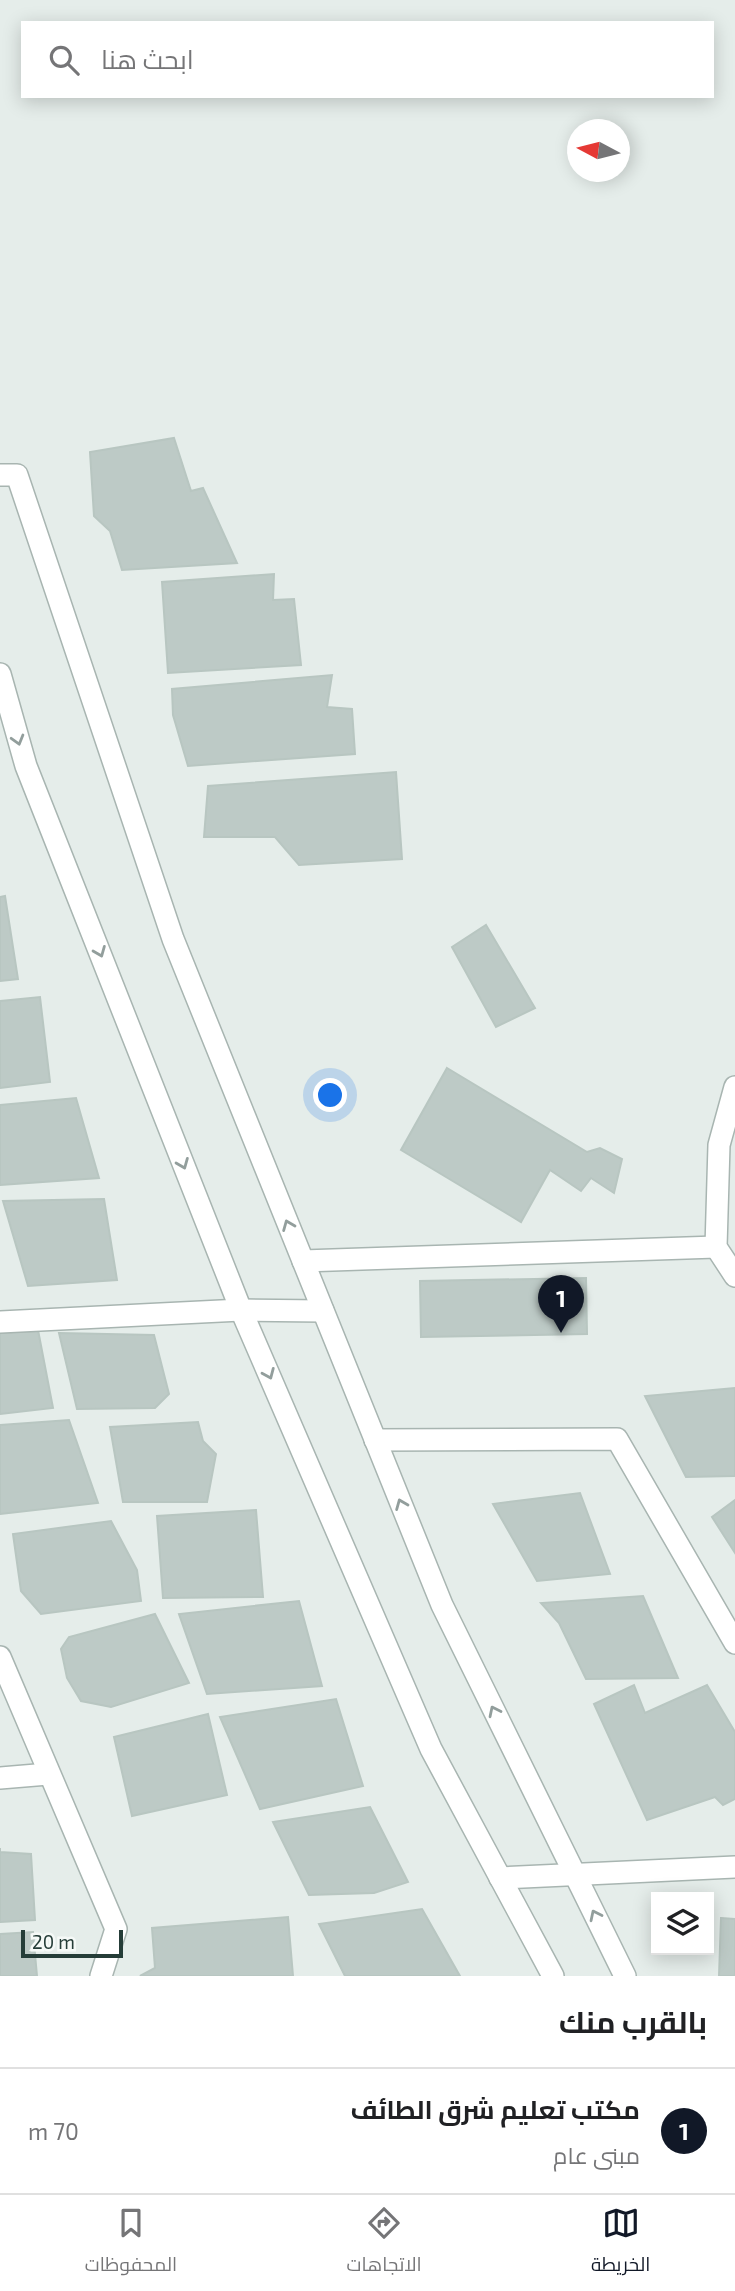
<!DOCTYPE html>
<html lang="ar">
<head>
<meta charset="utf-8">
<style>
	:root { --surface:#fff; --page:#f2f2f2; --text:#202124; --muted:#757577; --line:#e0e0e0; --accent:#111827 }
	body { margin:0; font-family:"Exo 2",Cairo,sans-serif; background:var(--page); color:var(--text); direction:rtl }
	.controls { position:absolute; right:21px; bottom:21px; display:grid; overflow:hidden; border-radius:0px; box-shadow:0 4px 18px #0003 }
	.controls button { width:63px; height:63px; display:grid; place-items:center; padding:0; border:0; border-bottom:2px solid var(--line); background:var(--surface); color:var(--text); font:35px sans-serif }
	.compass { position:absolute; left:567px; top:119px; width:63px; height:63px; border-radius:50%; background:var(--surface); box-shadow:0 4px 18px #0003; rotate:277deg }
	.scale { position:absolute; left:21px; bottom:18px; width:102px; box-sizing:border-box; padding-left:7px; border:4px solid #253d38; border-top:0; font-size:19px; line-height:24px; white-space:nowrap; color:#253d38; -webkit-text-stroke:5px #f5f9f7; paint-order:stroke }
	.you { position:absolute; left:331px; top:1096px; width:24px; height:24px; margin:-18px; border:5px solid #fff; border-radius:50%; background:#1a73e8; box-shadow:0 0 0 10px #1a73e833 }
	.badge { display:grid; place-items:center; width:46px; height:46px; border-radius:50%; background:var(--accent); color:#fff; font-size:23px; font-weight:700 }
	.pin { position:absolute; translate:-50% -58px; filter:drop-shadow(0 2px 4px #0008) }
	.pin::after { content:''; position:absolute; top:37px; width:24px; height:21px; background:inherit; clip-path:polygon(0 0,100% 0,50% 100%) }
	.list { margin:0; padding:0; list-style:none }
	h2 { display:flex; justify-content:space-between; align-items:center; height:91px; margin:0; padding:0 28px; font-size:30px }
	h2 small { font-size:23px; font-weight:400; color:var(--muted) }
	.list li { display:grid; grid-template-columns:46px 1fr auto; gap:21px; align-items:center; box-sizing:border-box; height:126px; padding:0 28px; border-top:2px solid var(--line) }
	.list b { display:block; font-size:26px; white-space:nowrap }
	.list p { margin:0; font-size:23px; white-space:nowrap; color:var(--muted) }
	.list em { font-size:23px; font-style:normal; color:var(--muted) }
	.icon { flex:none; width:38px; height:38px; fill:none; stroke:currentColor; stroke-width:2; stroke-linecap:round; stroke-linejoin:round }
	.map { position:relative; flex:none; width:735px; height:1976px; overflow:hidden; direction:ltr }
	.search { position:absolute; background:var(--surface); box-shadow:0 4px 18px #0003; left:21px; right:21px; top:21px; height:77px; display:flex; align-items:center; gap:18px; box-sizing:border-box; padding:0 24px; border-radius:0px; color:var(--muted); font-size:26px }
	.sheet { height:217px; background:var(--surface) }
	nav { display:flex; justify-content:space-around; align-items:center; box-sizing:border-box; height:98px; border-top:2px solid var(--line); background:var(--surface); font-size:19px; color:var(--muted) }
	nav a { display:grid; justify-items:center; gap:4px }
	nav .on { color:var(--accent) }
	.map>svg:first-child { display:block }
	.building { fill:#bdcac6; stroke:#b8c6c1; stroke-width:2 }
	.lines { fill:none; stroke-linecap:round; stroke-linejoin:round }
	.minor-casing { stroke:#a8b5b1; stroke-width:24 }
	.minor { stroke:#fff; stroke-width:21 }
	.oneway { stroke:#929e9c }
</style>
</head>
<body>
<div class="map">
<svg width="735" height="1976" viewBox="0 0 735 1976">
	<rect width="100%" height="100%" fill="#e5edea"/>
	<g class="building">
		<path d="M174,438L191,491L203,488L237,563L122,570L110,531L94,516L90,452Z"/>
		<path d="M274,574L273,600L294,599L301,665L168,673L162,582Z"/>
		<path d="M332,675L327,707L352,709L355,754L188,766L173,715L172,689Z"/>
		<path d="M396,772L402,859L299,865L275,837H204L208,786Z"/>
		<path d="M5,896L18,979L0,981V897Z"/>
		<path d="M486,925L535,1008L496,1027L452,947Z"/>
		<path d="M40,997L50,1082L0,1088V1001Z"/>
		<path d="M447,1068L587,1152L600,1148L622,1159L614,1193L591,1178L581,1191L550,1170L521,1222L401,1150Z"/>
		<path d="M76,1098L99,1178L0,1185V1105Z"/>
		<path d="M104,1199L117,1280L28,1286L3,1201Z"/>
		<path d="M586,1278L587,1334L421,1337L420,1281Z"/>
		<path d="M38,1330L53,1408L0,1414V1333Z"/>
		<path d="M59,1333L154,1335L169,1394L155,1408L77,1409Z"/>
		<path d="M735,1388V1476L686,1477L645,1396Z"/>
		<path d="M69,1420L98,1503L0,1514V1425Z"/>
		<path d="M198,1422L203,1441L216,1454L207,1502H123L110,1427Z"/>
		<path d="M580,1493L610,1574L537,1581L493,1504Z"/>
		<path d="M735,1500V1553L712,1517Z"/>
		<path d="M256,1510L263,1597L163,1598L157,1516Z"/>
		<path d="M111,1521L137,1570L141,1601L41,1614L21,1591L13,1534Z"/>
		<path d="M643,1596L678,1678L586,1679L559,1623L541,1603Z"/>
		<path d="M299,1601L322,1686L207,1694L179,1614Z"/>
		<path d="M155,1614L189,1683L111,1707L81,1701L67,1678L61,1649L69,1637Z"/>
		<path d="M634,1685L645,1713L707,1685L735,1732V1799L723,1805L715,1797L647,1820L594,1704Z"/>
		<path d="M336,1699L363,1786L260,1809L220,1717Z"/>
		<path d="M208,1714L227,1795L132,1816L114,1737Z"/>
		<path d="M370,1807L408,1882L374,1893L309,1895L273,1822Z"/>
		<path d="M0,1848V1852L31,1854L35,1920L0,1922Z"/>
		<path d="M422,1909L460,1976H345L319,1924Z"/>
		<path d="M288,1917L293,1976H140L155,1968L152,1928Z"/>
		<path d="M721,1918L735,1919V1976H719Z"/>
		<path d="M33,1932L37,1976H0V1934Z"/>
	</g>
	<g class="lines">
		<g class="minor-casing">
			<g id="minor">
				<path d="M0,475H17L173,939L442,1605L625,1976"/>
				<path d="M0,674L26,766L241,1310L431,1749L553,1976"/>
				<path d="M735,1087L719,1145L716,1247L735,1276"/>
				<path d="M303,1261L716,1247"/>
				<path d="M0,1322L241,1310L323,1311"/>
				<path d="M375,1440L617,1439L735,1643"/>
				<path d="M0,1657L116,1929L101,1976"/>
				<path d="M0,1778L48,1774"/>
				<path d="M500,1878L735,1867"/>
			</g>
		</g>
		<use href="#minor" class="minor"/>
	</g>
	<defs><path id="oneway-chevron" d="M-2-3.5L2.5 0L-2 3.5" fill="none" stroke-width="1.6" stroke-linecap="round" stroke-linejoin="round" transform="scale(1.75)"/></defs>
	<g class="oneway">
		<use href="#oneway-chevron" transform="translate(18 740) rotate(74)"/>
		<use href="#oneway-chevron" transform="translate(100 952) rotate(68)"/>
		<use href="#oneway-chevron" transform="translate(183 1164) rotate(68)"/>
		<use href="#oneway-chevron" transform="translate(288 1225) rotate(-112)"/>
		<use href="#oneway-chevron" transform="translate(269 1374) rotate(67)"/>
		<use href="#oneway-chevron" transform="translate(401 1504) rotate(-112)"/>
		<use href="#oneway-chevron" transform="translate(494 1711) rotate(-116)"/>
		<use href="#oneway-chevron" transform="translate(595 1915) rotate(-116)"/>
	</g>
</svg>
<div class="controls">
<button><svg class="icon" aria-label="layers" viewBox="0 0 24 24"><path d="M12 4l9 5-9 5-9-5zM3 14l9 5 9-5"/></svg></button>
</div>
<svg class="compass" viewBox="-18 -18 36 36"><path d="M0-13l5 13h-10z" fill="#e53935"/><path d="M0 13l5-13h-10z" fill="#757577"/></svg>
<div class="scale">20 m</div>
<div class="you"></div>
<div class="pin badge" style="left:561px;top:1333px">1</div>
<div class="search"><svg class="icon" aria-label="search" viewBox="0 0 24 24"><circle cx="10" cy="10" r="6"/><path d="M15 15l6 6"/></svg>ابحث هنا</div>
</div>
<section class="sheet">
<h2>بالقرب منك<small></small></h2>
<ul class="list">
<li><span class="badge">1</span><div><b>مكتب تعليم شرق الطائف</b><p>مبنى عام</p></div><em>70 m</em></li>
</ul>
</section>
<nav>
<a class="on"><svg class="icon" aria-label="map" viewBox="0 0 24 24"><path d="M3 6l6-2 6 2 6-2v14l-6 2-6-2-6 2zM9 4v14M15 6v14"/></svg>الخريطة</a>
<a><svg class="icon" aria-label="directions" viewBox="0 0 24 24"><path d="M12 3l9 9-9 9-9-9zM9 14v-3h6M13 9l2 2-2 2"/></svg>الاتجاهات</a>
<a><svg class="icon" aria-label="saved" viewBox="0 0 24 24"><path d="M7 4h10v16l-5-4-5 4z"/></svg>المحفوظات</a>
</nav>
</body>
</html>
